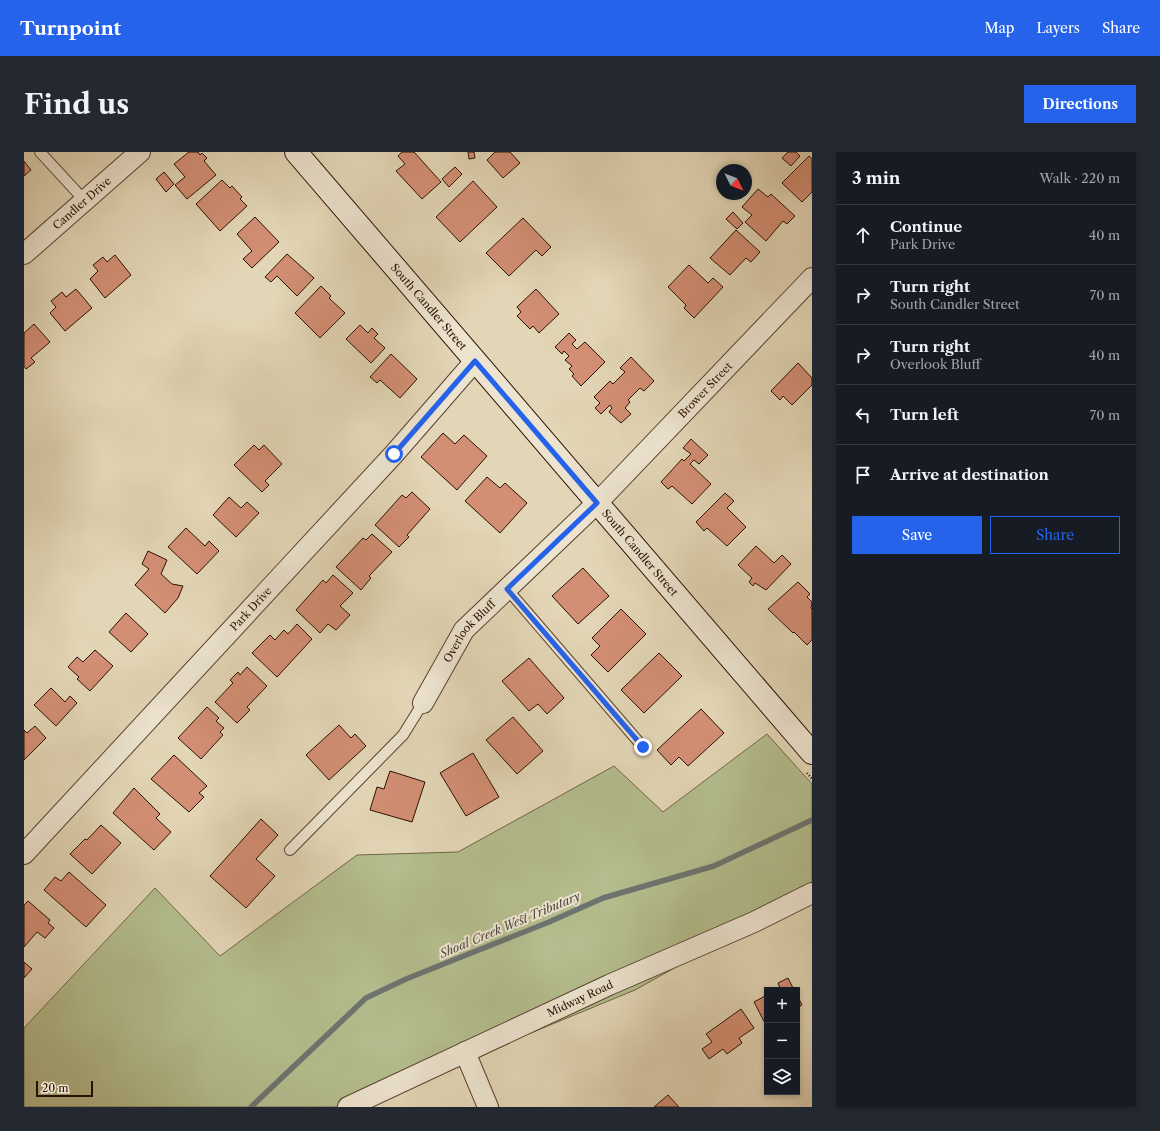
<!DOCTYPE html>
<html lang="en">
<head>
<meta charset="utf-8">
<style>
	:root { --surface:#171b24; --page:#242831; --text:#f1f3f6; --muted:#9ea1a6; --line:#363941; --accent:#2563eb }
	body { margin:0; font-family:"Libre Caslon Text",serif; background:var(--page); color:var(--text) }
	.controls { position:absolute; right:12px; bottom:12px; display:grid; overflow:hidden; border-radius:0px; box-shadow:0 2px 6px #0003 }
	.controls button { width:36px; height:36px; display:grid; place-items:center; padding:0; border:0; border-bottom:1px solid var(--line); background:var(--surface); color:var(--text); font:20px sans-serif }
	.compass { position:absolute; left:692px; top:12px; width:36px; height:36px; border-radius:50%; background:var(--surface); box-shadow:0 2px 6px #0003; rotate:132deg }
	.scale { position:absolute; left:12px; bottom:10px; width:57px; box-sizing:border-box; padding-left:4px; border:2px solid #2b1003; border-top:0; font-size:11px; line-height:14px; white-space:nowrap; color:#2b1003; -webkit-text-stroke:3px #ede4d0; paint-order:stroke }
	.stop { position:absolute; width:12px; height:12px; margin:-9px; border:3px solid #2563eb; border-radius:50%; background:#fff }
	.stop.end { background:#2563eb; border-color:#fff; box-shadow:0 1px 4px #0008 }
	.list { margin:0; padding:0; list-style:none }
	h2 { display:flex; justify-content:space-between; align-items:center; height:52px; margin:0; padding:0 16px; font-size:17px }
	h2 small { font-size:13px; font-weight:400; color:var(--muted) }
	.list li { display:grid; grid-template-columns:26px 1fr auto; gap:12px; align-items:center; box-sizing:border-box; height:60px; padding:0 16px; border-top:1px solid var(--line) }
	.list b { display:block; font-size:15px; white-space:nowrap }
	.list p { margin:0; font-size:13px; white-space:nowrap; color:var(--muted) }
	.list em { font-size:13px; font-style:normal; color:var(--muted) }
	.actions { display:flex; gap:8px; padding:12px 16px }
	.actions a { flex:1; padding:9px 0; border:1px solid var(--accent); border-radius:0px; text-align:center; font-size:14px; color:var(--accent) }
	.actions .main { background:var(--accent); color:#fff }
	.icon { flex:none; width:22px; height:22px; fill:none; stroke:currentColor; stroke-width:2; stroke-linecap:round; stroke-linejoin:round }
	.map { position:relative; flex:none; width:788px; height:955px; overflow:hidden; border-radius:0px }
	header { display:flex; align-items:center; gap:24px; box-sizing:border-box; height:56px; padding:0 20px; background:var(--accent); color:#fff }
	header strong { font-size:19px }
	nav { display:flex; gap:22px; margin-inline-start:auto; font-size:14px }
	.intro { display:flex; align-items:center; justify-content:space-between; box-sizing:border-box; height:96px; padding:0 24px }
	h1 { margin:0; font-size:28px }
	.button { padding:10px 18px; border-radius:0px; background:var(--accent); color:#fff; font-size:14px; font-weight:700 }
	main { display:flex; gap:24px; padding:0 24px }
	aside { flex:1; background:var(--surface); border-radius:0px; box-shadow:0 2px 6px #0003 }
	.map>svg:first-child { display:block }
	.green { fill:#b4bd8d; stroke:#706648 }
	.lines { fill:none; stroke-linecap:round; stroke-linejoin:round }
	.stream { stroke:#6d7470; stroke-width:5.5 }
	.building { fill:#d38f74; stroke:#2b1003 }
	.service-casing { stroke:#594230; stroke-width:12 }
	.minor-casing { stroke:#594230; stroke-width:22 }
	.secondary-casing { stroke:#2b1003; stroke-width:24 }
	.path { stroke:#2b1003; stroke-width:2.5; stroke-dasharray:1 2; stroke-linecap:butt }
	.service { stroke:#ede4d0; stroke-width:10 }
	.minor { stroke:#ede4d0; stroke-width:20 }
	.secondary { stroke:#ede4d0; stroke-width:22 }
	.route { stroke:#2563eb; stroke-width:5 }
	.labels { text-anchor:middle; stroke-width:4; stroke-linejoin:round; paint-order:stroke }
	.street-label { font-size:11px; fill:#2b1003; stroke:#ede4d0 }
	.water-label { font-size:12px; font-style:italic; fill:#524a42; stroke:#ede4d0 }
</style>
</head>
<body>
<header>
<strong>Turnpoint</strong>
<nav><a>Map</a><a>Layers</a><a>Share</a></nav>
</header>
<div class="intro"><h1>Find us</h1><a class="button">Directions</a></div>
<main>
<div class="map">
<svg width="788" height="955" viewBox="0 0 788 955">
	<rect width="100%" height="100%" fill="#e3d6b6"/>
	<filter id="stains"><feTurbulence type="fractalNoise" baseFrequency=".005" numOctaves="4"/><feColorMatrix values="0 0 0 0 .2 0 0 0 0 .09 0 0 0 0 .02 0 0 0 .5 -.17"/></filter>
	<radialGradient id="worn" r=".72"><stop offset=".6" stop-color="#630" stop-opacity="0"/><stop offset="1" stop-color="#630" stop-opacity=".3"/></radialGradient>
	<path class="green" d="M743,582L788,632V739L611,838L400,925L343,955H0V876L131,736L196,804L333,703L434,700L590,614L639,660Z"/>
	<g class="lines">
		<path class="stream" d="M227,955L342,846L382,827L525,770L579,746L690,714L788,668"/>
	</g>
	<g class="building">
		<path d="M165,0H174L176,3L178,1L183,6L180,9L192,23L163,47L151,33L161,25L150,12Z"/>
		<path d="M378,0H390L417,30L398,47L372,19L381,12L374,4Z"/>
		<path d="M444,0H450L451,6L445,7Z"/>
		<path d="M471,0H486L496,11L479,26L463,8Z"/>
		<path d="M764,0H772L776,4L767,14L758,6Z"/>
		<path d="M785,4L788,7V40L778,50L758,31Z"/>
		<path d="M0,9L7,18L0,24Z"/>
		<path d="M431,15L438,22L425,35L418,27Z"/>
		<path d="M140,20L150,32L142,40L132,27Z"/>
		<path d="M198,28L206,36L208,34L218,45L216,47L223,54L196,79L172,52Z"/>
		<path d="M449,29L473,55L436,90L412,65Z"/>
		<path d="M734,37L744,45L747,42L771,64L763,72L759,69L742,89L721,70L728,63L718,55Z"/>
		<path d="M709,60L719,71L713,77L702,67Z"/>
		<path d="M231,65L255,90L228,116L219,107L228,99L213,82Z"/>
		<path d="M499,66L527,95L518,104L512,98L485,124L462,101Z"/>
		<path d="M712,78L736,100L727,110L722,106L706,123L686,106Z"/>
		<path d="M263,102L290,126L273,144L253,124L247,130L241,125Z"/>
		<path d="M91,103L107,123L81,146L66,127L74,119L69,113L79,105L83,110Z"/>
		<path d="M665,113L684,131L689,126L699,135L670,166L660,156L662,153L644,135Z"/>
		<path d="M297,134L307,144L305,146L321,161L296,186L271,161Z"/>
		<path d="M52,137L68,156L41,179L26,161L32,155L27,149L38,140L42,145Z"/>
		<path d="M512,137L535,162L515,181L509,174L506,177L493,164L497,160L493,155Z"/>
		<path d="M10,172L26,190L7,206L11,210L2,217L0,214V181Z"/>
		<path d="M336,173L344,181L348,176L354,182L350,186L361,196L347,211L322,187Z"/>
		<path d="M545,181L552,188L548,192L553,197L561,190L581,210L557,234L548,224L550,222L545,217L548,214L541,208L545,204L540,199L538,202L531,195Z"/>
		<path d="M367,202L393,227L376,246L356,228L353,231L346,225Z"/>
		<path d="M607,205L630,229L620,239L616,236L604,248L606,250L601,256L607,262L597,271L585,260L588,256L586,253L577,262L571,256L576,251L570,245L586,229L589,232L601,220L596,216Z"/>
		<path d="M774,211L788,226V233L768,253L759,244L756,248L747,239Z"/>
		<path d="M419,281L431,292L440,283L463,304L433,338L397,305Z"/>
		<path d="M667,287L684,303L675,312L670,308L666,312L687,332L668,352L648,334L644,337L637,330L658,307L660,309L667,302L659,296Z"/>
		<path d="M230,293L235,298L240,293L258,312L241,329L245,333L238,340L210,313Z"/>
		<path d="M463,325L476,336L481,331L503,351L476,381L441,349Z"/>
		<path d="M388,340L406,357L383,383L385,385L375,395L351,373L378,343L382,346Z"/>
		<path d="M701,341L710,349L703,356L722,375L703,394L683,376L680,379L672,370Z"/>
		<path d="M205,345L217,356L223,350L235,361L212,385L189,363Z"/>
		<path d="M162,376L181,394L185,389L195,399L173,422L144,395Z"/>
		<path d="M348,382L368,400L345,424L347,426L337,438L312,415L339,386L342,388Z"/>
		<path d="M732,394L750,411L758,403L767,412L742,438L731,431L729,434L725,430L728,426L714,413Z"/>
		<path d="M124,399L143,408L137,422L148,432L159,434L154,446L141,461L111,433L125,417L118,412Z"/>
		<path d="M559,416L585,444L554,472L528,444Z"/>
		<path d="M309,423L329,441L316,454L326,463L312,478L304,472L296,481L272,458L299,428L302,431Z"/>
		<path d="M774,430L786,442L783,445L788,450L787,456L788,457V488L783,493L770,480L769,481L744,457Z"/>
		<path d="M597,457L622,482L584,520L567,503L576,494L568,486Z"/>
		<path d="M102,461L124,482L107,500L85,480Z"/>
		<path d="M273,472L288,487L253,525L228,501L246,483L251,488L260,478L264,482Z"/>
		<path d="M71,498L89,514L66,539L53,527L55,525L44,515L53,505L59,510Z"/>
		<path d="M635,501L658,524L620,561L597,538Z"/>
		<path d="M505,506L540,546L523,562L514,552L505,559L478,529Z"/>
		<path d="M223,515L243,534L223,555L226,558L213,571L191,550L209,531L206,528L214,520L216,523Z"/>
		<path d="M27,536L41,550L46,544L53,551L32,574L10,553Z"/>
		<path d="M183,555L195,566L192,569L200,576L196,580L199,583L177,607L154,586Z"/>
		<path d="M677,557L700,581L664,614L655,605L647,613L633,598Z"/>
		<path d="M489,565L519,599L493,622L462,588Z"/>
		<path d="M315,573L327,586L331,582L342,594L305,628L282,603Z"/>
		<path d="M11,574L22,586L0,608V578L3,581Z"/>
		<path d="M449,601L475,645L442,664L416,621Z"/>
		<path d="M150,603L183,634L175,641L180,645L165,660L127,627Z"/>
		<path d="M366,619L401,630L388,670L346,658L353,635L360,637Z"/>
		<path d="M110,636L136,662L132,666L147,680L130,698L89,661Z"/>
		<path d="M237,667L254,683L232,707L251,724L222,756L186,724Z"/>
		<path d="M77,673L97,691L68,722L46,702L61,687L63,688Z"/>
		<path d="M45,720L82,753L62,775L20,738L31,725L37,729Z"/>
		<path d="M4,749L26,768L24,771L30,776L21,786L13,780L0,795V753Z"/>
		<path d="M0,810L8,817L0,826Z"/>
		<path d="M764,826L770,838H752L756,836L754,831Z"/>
		<path d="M743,843V872L742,873L730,850Z"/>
		<path d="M773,843L778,853L773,856Z"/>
		<path d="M717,857L730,876L715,886L718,891L703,902L699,897L685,907L678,897L688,890L682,882Z"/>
		<path d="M644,943L655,955H630Z"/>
	</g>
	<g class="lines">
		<g class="service-casing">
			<g id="service">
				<path d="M16,0L61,49"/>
				<path d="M483,437L619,595"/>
				<path d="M266,698L379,583L399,551"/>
			</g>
		</g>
		<g class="minor-casing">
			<g id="minor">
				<path id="s1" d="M0,102L116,0"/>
				<path id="s2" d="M399,551L440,478L573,351L788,126"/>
				<path id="s3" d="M0,702L370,302L451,209"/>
				<path d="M441,900L464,955"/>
				<path id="s4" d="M324,955L585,833L730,770L788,741"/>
			</g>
		</g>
		<g class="secondary-casing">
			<g id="secondary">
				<path id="s5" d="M272,0L788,601"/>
			</g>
		</g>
		<path class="path" d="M783,621L788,627"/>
		<use href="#service" class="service"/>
		<use href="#minor" class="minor"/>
		<use href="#secondary" class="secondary"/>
	</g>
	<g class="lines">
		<path class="route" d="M370,302L451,209L573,351L483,437L619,595"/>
	</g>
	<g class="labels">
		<g class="street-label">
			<text dy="4" stroke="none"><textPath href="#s1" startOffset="77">Candler Drive</textPath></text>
			<text dy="4" stroke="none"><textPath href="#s5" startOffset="204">South Candler Street</textPath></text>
			<text dy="4" stroke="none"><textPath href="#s2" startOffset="424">Brower Street</textPath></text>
			<text dy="4" stroke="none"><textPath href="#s5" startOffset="528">South Candler Street</textPath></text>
			<text dy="4" stroke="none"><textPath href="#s3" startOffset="334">Park Drive</textPath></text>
			<text dy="4" stroke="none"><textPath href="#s2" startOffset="86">Overlook Bluff</textPath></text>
			<text dy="4" stroke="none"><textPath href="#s4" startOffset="256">Midway Road</textPath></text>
		</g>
		<g class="water-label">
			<text transform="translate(486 773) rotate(-23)" y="4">Shoal Creek West Tributary</text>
		</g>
	</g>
	<rect width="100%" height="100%" filter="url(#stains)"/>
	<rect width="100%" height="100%" fill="url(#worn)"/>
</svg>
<div class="controls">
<button>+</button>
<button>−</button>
<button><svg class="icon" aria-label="layers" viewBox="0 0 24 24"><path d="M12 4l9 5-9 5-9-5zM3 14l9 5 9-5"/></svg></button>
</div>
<svg class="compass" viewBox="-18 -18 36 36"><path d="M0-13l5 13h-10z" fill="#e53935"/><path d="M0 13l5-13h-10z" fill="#9ea1a6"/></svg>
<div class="scale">20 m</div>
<div class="stop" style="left:370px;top:302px"></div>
<div class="stop end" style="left:619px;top:595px"></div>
</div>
<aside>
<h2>3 min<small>Walk · 220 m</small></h2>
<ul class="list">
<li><svg class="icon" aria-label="ahead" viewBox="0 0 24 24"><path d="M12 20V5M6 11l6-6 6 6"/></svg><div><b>Continue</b><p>Park Drive</p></div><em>40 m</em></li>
<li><svg class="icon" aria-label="right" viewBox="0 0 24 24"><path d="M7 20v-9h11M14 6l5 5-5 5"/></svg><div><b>Turn right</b><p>South Candler Street</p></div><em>70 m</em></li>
<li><svg class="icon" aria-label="right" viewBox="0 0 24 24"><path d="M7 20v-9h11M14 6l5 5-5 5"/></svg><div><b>Turn right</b><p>Overlook Bluff</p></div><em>40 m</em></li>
<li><svg class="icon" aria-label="left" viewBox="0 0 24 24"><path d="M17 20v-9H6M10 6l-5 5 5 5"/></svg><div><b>Turn left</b></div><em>70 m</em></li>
<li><svg class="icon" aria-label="arrive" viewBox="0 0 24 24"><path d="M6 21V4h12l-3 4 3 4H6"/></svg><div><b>Arrive at destination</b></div></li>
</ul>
<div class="actions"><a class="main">Save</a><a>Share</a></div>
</aside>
</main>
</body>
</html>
